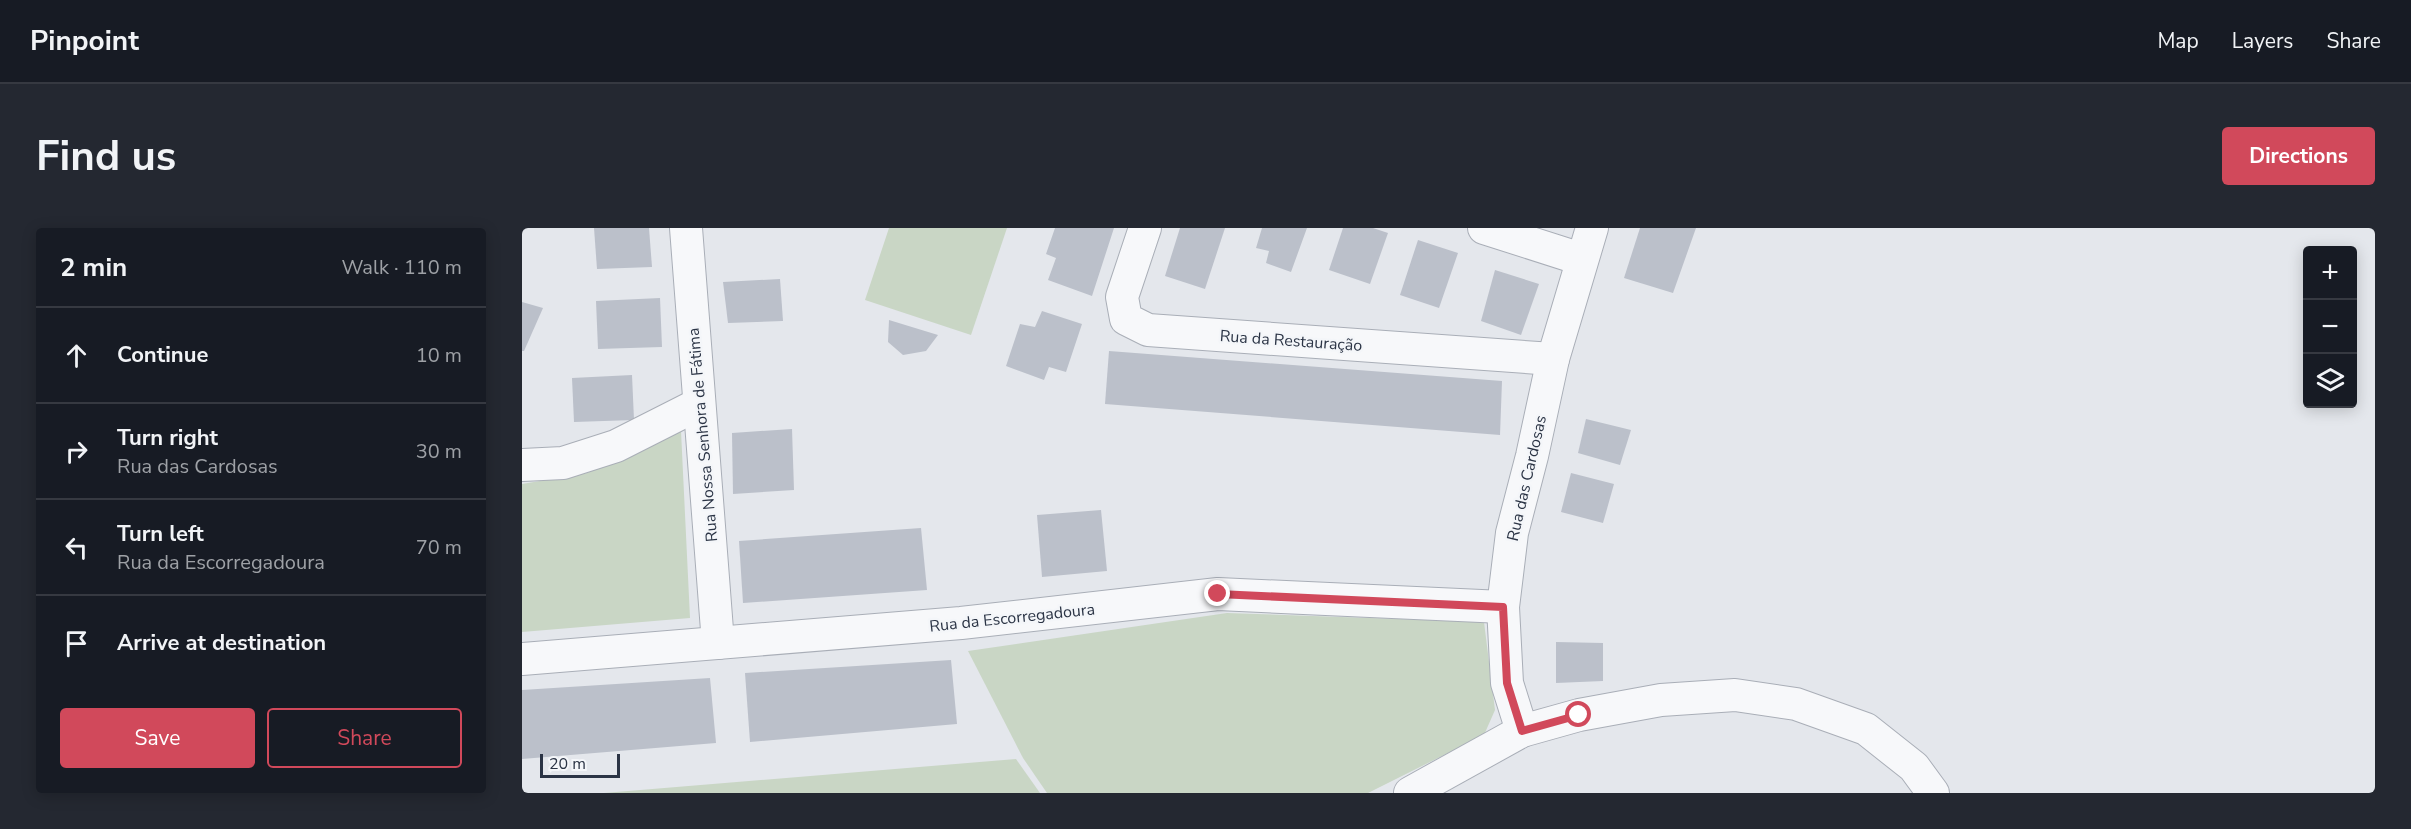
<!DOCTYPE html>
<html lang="en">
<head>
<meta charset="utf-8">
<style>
	:root { --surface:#171b24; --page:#242831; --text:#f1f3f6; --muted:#9ea1a6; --line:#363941; --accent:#d1495b }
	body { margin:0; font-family:"Nunito Sans",sans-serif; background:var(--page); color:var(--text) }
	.controls { position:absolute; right:18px; top:18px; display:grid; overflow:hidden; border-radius:6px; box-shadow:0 3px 15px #0003 }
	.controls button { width:54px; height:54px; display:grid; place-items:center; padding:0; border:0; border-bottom:2px solid var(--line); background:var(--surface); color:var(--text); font:30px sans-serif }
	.scale { position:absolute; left:18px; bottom:15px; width:80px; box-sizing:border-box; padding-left:6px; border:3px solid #2b3445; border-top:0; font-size:16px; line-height:21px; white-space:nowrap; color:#2b3445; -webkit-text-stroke:4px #f4f6f9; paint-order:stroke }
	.stop { position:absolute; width:18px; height:18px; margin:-14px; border:4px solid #d1495b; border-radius:50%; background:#fff }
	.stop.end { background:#d1495b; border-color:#fff; box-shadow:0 2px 6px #0008 }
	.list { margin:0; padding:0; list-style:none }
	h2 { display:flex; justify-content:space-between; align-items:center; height:78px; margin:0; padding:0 24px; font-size:26px }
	h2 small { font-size:20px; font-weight:400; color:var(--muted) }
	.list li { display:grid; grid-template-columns:39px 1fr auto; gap:18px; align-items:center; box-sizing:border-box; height:96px; padding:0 24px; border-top:2px solid var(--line) }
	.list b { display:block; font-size:22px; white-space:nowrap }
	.list p { margin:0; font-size:20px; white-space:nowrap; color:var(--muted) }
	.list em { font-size:20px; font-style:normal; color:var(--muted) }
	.actions { display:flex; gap:12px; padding:18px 24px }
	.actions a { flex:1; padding:14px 0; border:2px solid var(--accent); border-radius:6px; text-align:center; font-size:21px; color:var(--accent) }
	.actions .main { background:var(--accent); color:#fff }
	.icon { flex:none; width:33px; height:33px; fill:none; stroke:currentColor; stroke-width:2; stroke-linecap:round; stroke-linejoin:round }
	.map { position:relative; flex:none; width:1853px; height:565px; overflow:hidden; border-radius:6px }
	header { display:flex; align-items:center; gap:36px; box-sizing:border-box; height:84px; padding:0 30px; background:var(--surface); border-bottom:2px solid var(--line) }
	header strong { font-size:28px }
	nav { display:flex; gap:33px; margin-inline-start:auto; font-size:21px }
	.intro { display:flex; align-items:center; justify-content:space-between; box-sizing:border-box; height:144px; padding:0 36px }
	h1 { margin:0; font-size:42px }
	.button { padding:15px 27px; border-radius:6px; background:var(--accent); color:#fff; font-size:21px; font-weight:700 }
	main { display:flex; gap:36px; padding:0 36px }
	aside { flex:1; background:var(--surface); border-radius:6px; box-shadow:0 3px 15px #0003 }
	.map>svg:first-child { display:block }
	.green { fill:#c9d6c5 }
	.building { fill:#bbc0ca }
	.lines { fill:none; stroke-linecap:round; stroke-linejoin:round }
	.street-casing { stroke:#a9aeb7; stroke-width:34 }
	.street { stroke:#f7f8fa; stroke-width:32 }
	.route { stroke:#d1495b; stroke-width:8 }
	.labels { text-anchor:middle; stroke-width:5; stroke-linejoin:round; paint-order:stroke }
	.street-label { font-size:16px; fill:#2b3445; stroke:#f4f6f9 }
</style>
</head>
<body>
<header>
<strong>Pinpoint</strong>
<nav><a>Map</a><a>Layers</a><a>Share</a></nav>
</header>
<div class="intro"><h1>Find us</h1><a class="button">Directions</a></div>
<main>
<aside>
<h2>2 min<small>Walk · 110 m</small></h2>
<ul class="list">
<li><svg class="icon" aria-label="ahead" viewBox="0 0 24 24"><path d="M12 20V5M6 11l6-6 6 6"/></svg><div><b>Continue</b></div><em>10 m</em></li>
<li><svg class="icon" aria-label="right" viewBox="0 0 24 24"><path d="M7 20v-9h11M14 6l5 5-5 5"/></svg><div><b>Turn right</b><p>Rua das Cardosas</p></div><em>30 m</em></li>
<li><svg class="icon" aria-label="left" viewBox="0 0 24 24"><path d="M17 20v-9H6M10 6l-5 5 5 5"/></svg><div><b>Turn left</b><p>Rua da Escorregadoura</p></div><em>70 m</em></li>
<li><svg class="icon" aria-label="arrive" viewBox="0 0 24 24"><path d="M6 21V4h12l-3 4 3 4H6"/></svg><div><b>Arrive at destination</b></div></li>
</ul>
<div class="actions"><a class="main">Save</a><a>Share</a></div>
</aside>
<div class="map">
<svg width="1853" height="565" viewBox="0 0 1853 565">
	<rect width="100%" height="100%" fill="#e4e7ec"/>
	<g class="green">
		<path d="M367,0H485L449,107L343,72Z"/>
		<path d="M159,203L168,390L0,404V256L65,245Z"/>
		<path d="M705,385L962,394L973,482L962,507L846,565H525L501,530L446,423Z"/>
		<path d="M494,531L518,565H82Z"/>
	</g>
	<g class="building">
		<path d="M72,0H127L130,39L75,41Z"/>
		<path d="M533,0H592L570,68L526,52L534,30L524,26Z"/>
		<path d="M658,0H703L683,61L643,48Z"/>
		<path d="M740,0H785L769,44L744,35L747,23L734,20Z"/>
		<path d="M821,0H851L866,5L848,56L807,42Z"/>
		<path d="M1118,0H1174L1151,65L1102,50Z"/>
		<path d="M896,12L936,25L917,80L878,67Z"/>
		<path d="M973,42L1017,56L999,107L959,93Z"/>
		<path d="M258,51L261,93L206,95L201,54Z"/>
		<path d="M138,70L140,119L76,121L74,73Z"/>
		<path d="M0,74L21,80L2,123H0Z"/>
		<path d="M520,83L560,96L544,144L527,139L522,152L484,138L498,96L513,99Z"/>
		<path d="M367,92L416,107L404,123L381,127L366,114Z"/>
		<path d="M587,123L980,153L978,207L583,176Z"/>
		<path d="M110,147L112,192L52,194L50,150Z"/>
		<path d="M1064,191L1109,202L1098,237L1056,225Z"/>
		<path d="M270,201L272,262L211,266L210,205Z"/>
		<path d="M1049,245L1092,256L1081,295L1039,284Z"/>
		<path d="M579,282L585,343L520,349L515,287Z"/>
		<path d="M399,300L405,362L221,375L217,313Z"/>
		<path d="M1034,414L1081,415V453L1034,455Z"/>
		<path d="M429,432L435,496L228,514L223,445Z"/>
		<path d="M188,450L194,515L0,531V462Z"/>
	</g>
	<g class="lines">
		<g class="street-casing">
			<g id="street">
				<path d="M164,0L196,415"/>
				<path d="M623,0L600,69L604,91L626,102L1031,131"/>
				<path d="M962,0L1059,31"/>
				<path d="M0,237L41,235L94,218L177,176"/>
				<path d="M0,431L439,395L696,366L981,379"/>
				<path d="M1000,503L985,455L981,379L990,305L1010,228L1031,131L1070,0"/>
				<path d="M888,565L1000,503L1057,487L1139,472L1213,467L1274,476L1344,501L1392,539L1411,565"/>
			</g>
		</g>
		<use href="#street" class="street"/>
	</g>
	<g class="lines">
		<path class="route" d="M696,366L981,379L985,455L1000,503L1057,487"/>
	</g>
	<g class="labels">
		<g class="street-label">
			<text transform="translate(769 112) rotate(4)" y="6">Rua da Restauração</text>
			<text transform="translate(180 207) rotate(-95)" y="6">Rua Nossa Senhora de Fátima</text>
			<text transform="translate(1004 250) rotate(-77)" y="6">Rua das Cardosas</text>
			<text transform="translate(490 389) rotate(-6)" y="6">Rua da Escorregadoura</text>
		</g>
	</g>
</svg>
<div class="controls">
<button>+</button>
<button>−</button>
<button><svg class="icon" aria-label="layers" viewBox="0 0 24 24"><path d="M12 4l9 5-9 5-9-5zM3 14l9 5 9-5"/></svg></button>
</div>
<div class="scale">20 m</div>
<div class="stop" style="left:1057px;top:487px"></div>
<div class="stop end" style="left:696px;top:366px"></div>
</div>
</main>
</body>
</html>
